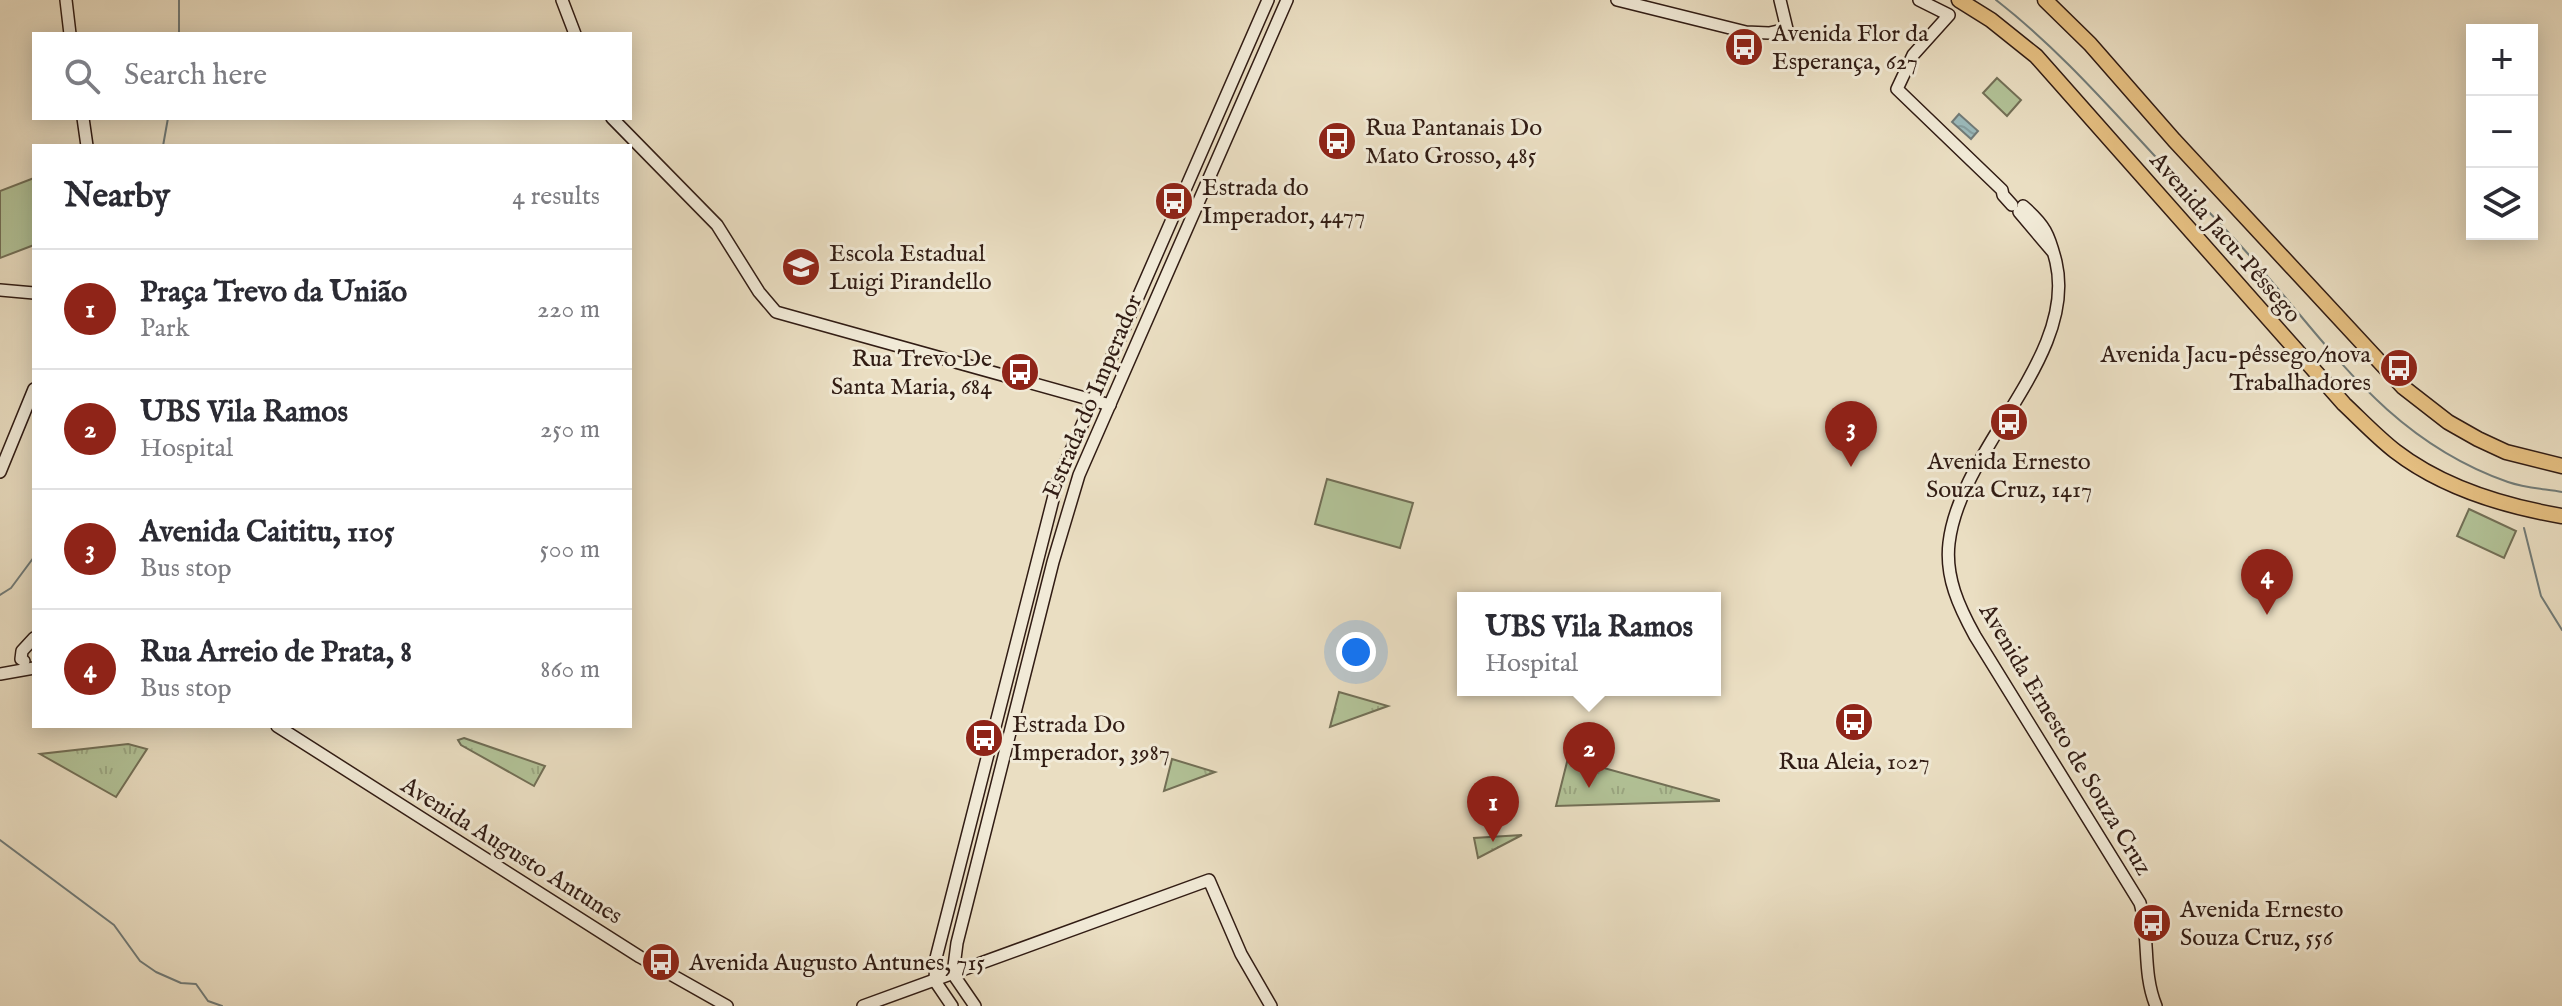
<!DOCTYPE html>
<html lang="en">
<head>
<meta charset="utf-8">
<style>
	:root { --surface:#fff; --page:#f7f7f7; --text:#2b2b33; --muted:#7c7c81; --line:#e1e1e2; --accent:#8f2418 }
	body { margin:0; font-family:"IM FELL English",serif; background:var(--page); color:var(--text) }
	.controls { position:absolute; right:24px; top:24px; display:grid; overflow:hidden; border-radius:0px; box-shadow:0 4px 20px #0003 }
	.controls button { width:72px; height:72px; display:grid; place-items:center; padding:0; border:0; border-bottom:2px solid var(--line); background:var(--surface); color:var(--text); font:40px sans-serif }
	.you { position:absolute; left:1356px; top:652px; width:28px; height:28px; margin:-20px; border:6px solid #fff; border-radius:50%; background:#1a73e8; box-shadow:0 0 0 12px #1a73e833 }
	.badge { display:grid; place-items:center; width:52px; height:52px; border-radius:50%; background:var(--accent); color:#fff; font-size:26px; font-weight:700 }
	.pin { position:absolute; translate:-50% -66px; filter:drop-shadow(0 2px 4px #0008) }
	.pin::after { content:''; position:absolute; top:42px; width:28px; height:24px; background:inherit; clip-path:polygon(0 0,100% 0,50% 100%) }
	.popup { position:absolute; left:1457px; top:592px; width:264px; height:104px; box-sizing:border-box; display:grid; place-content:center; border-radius:0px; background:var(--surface); filter:drop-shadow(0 2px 6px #0005); font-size:26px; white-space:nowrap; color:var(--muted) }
	.popup b { font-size:30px; color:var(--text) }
	.popup::after { content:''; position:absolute; left:50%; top:100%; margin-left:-16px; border:16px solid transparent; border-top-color:var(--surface) }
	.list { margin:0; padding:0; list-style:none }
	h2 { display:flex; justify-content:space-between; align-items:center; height:104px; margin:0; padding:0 32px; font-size:34px }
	h2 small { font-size:26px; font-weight:400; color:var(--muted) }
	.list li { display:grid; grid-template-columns:52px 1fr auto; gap:24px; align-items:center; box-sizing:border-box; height:120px; padding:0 32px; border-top:2px solid var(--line) }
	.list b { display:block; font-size:30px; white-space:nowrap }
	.list p { margin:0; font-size:26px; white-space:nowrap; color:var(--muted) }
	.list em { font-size:26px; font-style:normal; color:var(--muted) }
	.icon { flex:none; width:44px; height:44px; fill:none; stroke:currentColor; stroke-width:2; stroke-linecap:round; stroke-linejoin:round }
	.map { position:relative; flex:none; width:2562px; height:1006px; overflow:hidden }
	.search { position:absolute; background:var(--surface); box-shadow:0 4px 20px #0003; left:32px; top:32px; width:600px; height:88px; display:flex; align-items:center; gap:20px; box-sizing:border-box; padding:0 28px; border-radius:0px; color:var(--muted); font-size:30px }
	.panel { position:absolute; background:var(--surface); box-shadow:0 4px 20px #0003; left:32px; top:144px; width:600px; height:584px; border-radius:0px }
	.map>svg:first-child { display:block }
	.green { fill:#b2c297; stroke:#726f56; stroke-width:2 }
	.park { fill:url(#park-tufts); stroke:#726f56; stroke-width:2 }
	.water { fill:url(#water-waves); stroke:#717b78; stroke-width:2 }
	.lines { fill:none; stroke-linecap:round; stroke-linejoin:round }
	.stream { stroke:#717b78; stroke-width:2 }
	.secondary-casing { stroke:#311c14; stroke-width:14 }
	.highway-casing { stroke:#311c14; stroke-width:17 }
	.secondary { stroke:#f1ead7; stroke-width:11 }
	.highway { stroke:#e5bf81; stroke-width:14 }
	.labels { text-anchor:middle; stroke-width:6; stroke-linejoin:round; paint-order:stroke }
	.poi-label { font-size:24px; fill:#311c14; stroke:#f1ead7; text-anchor:start }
	.street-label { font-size:24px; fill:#311c14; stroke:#f1ead7 }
</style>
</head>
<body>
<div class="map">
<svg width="2562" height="1006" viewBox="0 0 2562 1006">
	<defs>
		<pattern id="park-tufts" width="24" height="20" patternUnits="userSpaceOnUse" patternTransform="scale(2)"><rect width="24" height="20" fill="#b2c297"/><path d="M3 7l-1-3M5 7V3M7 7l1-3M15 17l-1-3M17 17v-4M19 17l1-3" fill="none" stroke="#9aa681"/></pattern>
		<pattern id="water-waves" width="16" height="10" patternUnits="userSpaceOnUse" patternTransform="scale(2)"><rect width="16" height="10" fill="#9bbabb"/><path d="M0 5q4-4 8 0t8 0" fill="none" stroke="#869fa0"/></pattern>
	</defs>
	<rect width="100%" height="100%" fill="#eadec2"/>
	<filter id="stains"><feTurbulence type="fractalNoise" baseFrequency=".0025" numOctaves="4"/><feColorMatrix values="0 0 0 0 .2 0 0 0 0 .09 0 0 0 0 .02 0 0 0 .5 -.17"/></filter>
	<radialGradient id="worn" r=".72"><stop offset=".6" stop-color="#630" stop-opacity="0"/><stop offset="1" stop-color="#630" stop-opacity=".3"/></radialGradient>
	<g class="green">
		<path d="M1997,78L2021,100L2007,116L1983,93Z"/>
		<path d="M34,178V245L0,258V191Z"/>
		<path d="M1327,479L1413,503L1400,548L1315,524Z"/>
		<path d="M2469,509L2516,531L2504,558L2457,536Z"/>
	</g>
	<g class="park">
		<path d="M1339,692L1388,706L1330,727Z"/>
		<path d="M464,738L545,766L534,786L461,745L458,740Z"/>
		<path d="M128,744L147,749L116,797L40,754Z"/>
		<path d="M1568,758L1719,800V801L1556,806Z"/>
		<path d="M1172,759L1215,772L1164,791Z"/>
		<path d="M1522,835L1478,858L1474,838Z"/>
	</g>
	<path class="water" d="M1959,114L1978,131L1971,139L1952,122Z"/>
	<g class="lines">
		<g class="stream">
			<path d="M179,0V34"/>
			<path d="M1996,0C2054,45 2102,99 2152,153C2181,184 2211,213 2240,245C2325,338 2382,438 2508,482C2525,488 2545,489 2562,492"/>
			<path d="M163,146L168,118"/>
			<path d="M2524,528L2541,596L2562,630"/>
			<path d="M0,595L11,588L34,557"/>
			<path d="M0,840L114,925L140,961L156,972L181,983L196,984L208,1001L222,1006"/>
		</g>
		<g class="secondary-casing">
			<g id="secondary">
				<path d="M66,0L70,34"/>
				<path d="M562,0L575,34"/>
				<path d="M1617,0L1746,32L1769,33L1787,29L1780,0"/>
				<path d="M1919,0L1949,15L1913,55L1897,89L2002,190L2003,195L2012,205"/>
				<path d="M83,118L87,146"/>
				<path d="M612,118L717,225L759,292L776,312L1110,405"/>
				<path d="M2023,206C2045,225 2049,234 2056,262C2078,357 1960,448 1949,543C1945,577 1959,607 1975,636L2140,903C2150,937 2142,972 2156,1006"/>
				<path d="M2019,212L2052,251"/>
				<path d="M0,290L34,293"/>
				<path d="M0,472L34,389"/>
				<path d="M24,661L21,659L22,651L34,638"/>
				<path d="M0,674L34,668"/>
				<path d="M277,726L640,957L727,1006"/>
				<path d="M863,1006L1209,880L1241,954L1271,1006"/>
				<path d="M952,1006L935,981L936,958L1058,480L1268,0"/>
				<path d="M975,1006L953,974L957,943L1053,562L1079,475L1287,0"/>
			</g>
		</g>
		<g class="highway-casing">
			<g id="highway">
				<path d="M1959,0L1991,20L2036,56L2344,404C2361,420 2377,437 2395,451C2443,488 2503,506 2562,516"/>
				<path d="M2045,0L2090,44L2174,140L2403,387L2448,422L2478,439L2506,452L2562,466"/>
			</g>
		</g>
		<use href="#secondary" class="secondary"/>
		<use href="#highway" class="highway"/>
	</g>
	<defs>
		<g id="bus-disc" transform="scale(2)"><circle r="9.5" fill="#8f2418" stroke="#f1ead7"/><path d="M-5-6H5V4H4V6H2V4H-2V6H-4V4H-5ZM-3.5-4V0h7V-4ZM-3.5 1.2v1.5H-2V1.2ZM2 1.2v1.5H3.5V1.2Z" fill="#fff"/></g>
		<g id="school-disc" transform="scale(2)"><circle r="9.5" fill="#8f2418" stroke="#f1ead7"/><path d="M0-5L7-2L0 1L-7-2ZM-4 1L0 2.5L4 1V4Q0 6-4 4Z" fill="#fff"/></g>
	</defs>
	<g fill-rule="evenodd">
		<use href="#bus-disc" x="1744" y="47"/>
		<use href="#bus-disc" x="1337" y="141"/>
		<use href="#bus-disc" x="1174" y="201"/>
		<use href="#school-disc" x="801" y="267"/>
		<use href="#bus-disc" x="2399" y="368"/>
		<use href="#bus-disc" x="1020" y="372"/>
		<use href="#bus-disc" x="2009" y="422"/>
		<use href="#bus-disc" x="1854" y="722"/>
		<use href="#bus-disc" x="984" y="738"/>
		<use href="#bus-disc" x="2152" y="923"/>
		<use href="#bus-disc" x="661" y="962"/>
	</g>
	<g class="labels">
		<g class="poi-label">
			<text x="1772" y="41">Avenida Flor da<tspan x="1772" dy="28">Esperança, 627</tspan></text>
			<text x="1365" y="135">Rua Pantanais Do<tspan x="1365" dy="28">Mato Grosso, 485</tspan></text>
			<text x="1202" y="195">Estrada do<tspan x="1202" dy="28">Imperador, 4477</tspan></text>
			<text x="829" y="261">Escola Estadual<tspan x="829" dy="28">Luigi Pirandello</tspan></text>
			<text x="2371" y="362" text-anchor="end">Avenida Jacu-pêssego/nova<tspan x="2371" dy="28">Trabalhadores</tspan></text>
			<text x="992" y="366" text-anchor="end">Rua Trevo De<tspan x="992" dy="28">Santa Maria, 684</tspan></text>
			<text x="2009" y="469" text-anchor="middle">Avenida Ernesto<tspan x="2009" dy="28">Souza Cruz, 1417</tspan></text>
			<text x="1012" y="732">Estrada Do<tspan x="1012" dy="28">Imperador, 3987</tspan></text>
			<text x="1854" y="769" text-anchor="middle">Rua Aleia, 1027</text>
			<text x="2180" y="917">Avenida Ernesto<tspan x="2180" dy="28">Souza Cruz, 556</tspan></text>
			<text x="689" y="970">Avenida Augusto Antunes, 715</text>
		</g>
		<g class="street-label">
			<text transform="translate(2226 237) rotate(49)" y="8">Avenida Jacu-Pêssego</text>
			<text transform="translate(1092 396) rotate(-67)" y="8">Estrada do Imperador</text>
			<text transform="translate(2066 739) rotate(59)" y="8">Avenida Ernesto de Souza Cruz</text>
			<text transform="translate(512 850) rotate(32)" y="8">Avenida Augusto Antunes</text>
		</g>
	</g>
	<rect width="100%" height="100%" filter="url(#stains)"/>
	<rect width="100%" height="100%" fill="url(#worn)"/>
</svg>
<div class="controls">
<button>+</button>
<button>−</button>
<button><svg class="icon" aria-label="layers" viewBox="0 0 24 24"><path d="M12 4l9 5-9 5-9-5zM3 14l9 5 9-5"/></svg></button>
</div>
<div class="you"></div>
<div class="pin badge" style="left:1493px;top:842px">1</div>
<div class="pin badge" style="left:1589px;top:788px">2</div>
<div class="popup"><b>UBS Vila Ramos</b>Hospital</div>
<div class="pin badge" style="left:1851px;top:467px">3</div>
<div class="pin badge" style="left:2267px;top:615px">4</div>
<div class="search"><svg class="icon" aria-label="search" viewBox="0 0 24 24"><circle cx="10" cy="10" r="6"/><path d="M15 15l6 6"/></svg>Search here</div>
<section class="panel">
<h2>Nearby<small>4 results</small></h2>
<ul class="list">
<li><span class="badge">1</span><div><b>Praça Trevo da União</b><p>Park</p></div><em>220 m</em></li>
<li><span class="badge">2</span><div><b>UBS Vila Ramos</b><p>Hospital</p></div><em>250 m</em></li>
<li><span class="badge">3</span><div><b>Avenida Caititu, 1105</b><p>Bus stop</p></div><em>500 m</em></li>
<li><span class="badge">4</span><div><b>Rua Arreio de Prata, 8</b><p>Bus stop</p></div><em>860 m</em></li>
</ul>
</section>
</div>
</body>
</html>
